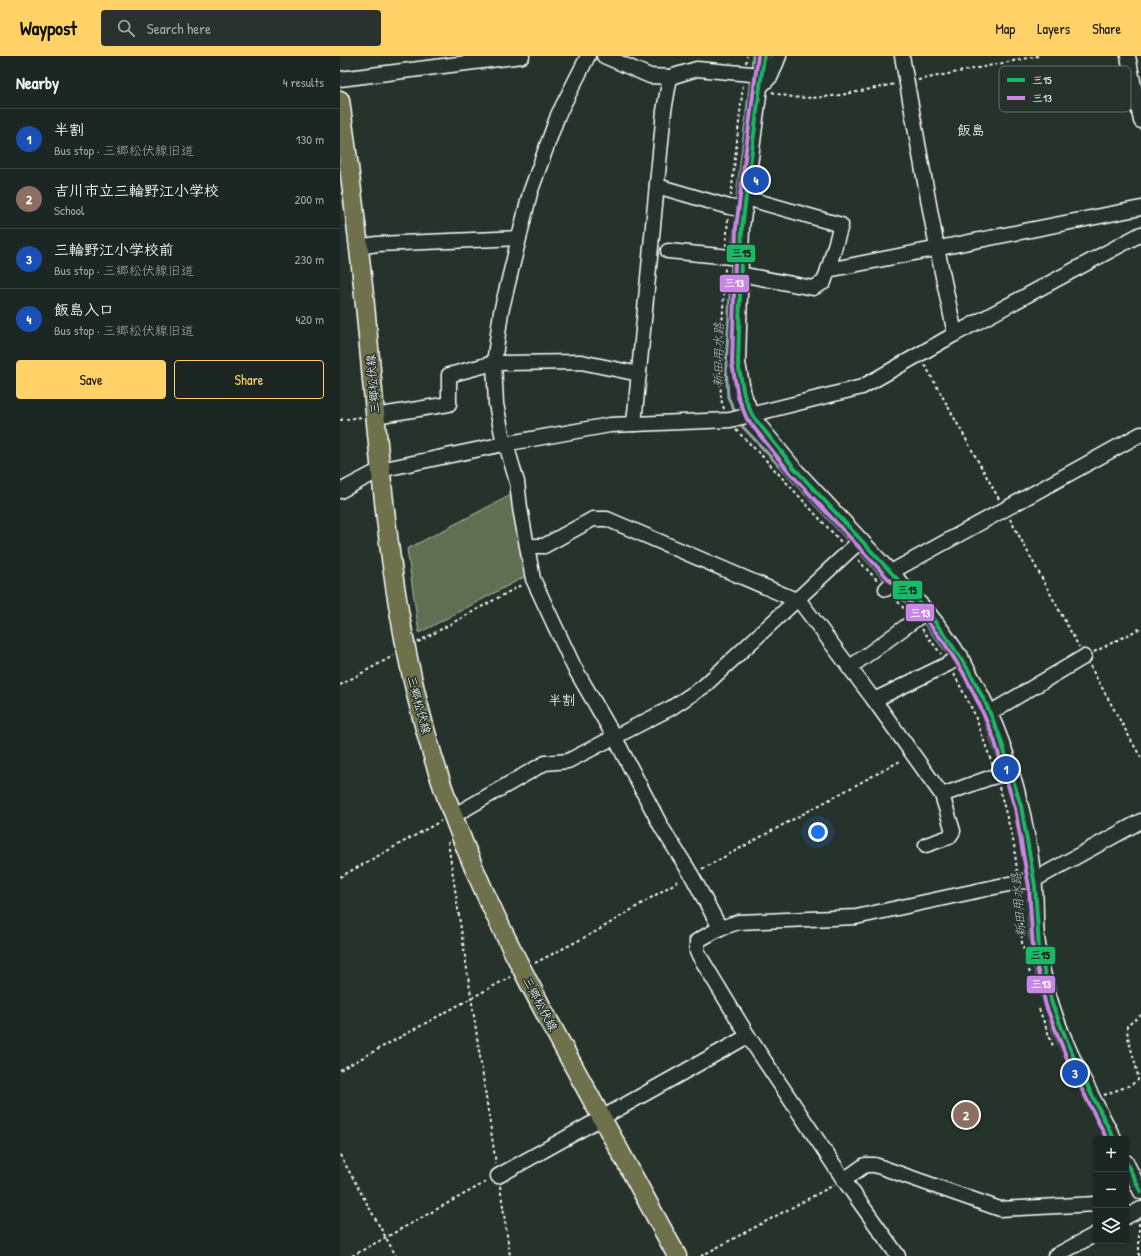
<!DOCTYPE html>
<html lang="en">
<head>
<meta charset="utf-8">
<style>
	:root { --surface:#1c2622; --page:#29322f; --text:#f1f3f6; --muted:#a0a5a5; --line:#3a4340; --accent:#ffd166 }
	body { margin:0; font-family:"Patrick Hand","Klee One",sans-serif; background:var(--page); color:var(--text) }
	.controls { position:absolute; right:12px; bottom:12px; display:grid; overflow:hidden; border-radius:4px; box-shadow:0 1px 3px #0004 }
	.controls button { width:36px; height:36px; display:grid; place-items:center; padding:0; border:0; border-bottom:1px solid var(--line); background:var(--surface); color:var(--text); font:20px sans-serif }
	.you { position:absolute; left:478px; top:776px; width:14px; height:14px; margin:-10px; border:3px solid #fff; border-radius:50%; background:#1a73e8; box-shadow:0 0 0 6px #1a73e833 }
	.badge { display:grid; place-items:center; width:26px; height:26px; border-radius:50%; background:var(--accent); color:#fff; font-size:13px; font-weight:700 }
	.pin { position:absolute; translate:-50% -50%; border:2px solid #fff; box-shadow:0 1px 4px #0006 }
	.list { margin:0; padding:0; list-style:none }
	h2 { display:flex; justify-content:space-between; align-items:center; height:52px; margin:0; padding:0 16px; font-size:17px }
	h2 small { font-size:13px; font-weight:400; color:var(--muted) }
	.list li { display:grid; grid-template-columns:26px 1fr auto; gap:12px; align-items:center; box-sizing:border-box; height:60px; padding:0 16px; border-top:1px solid var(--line) }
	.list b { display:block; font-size:15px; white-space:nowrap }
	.list p { margin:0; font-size:13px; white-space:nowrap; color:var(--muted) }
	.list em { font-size:13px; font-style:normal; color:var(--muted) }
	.actions { display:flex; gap:8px; padding:12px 16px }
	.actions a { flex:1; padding:9px 0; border:1px solid var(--accent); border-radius:4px; text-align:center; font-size:14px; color:var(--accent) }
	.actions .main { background:var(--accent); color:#111 }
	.icon { flex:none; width:22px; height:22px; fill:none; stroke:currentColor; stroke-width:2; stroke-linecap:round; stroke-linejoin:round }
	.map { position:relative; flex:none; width:801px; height:1200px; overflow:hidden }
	header { display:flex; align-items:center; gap:24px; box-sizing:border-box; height:56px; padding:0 20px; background:var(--accent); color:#111 }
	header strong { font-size:19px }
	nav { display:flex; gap:22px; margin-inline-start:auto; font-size:14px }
	.search { width:280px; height:36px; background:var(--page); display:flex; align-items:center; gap:10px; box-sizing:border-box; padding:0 14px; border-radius:4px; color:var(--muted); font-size:15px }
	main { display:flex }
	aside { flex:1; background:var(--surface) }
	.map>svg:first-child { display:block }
	.green { fill:#617052; stroke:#b0b8a8 }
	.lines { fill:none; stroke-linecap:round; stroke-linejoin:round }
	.stream { stroke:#92a6a9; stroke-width:3 }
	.minor-casing { stroke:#fff; stroke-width:17 }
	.major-casing { stroke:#fff; stroke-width:21 }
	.path { stroke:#fff; stroke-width:2; stroke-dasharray:3 3; stroke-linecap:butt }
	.minor { stroke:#26332d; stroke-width:14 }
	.major { stroke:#6e714b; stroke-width:18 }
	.bus-1-casing { stroke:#26332d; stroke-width:7 }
	.bus-2-casing { stroke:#26332d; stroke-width:7 }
	.bus-1 { stroke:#1ab867; stroke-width:4 }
	.bus-2 { stroke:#c787e3; stroke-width:4 }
	.labels { text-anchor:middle; stroke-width:3; stroke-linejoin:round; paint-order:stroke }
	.street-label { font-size:12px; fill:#fff; stroke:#26332d }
	.water-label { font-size:13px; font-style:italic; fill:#aebcbf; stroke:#26332d }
	.quarter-label { font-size:14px; fill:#fff; stroke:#26332d }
	.key { fill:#26332d; stroke:#67706c; stroke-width:1 }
	.key-label { font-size:11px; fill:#fff }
	.line-badge { stroke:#26332d; stroke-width:1.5 }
	.badge-label { font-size:11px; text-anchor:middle; font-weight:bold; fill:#fff }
	.pale-badge-label { font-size:11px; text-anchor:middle; font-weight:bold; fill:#111 }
</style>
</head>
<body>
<header>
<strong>Waypost</strong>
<div class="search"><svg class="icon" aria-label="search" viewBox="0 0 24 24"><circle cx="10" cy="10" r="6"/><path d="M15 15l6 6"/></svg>Search here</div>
<nav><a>Map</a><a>Layers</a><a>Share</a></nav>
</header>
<main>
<aside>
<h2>Nearby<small>4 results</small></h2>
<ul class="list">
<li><span class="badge" style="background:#1a4fb4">1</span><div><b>半割</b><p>Bus stop · 三郷松伏線旧道</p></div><em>130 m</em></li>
<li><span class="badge" style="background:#8d6e63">2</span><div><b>吉川市立三輪野江小学校</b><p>School</p></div><em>200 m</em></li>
<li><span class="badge" style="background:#1a4fb4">3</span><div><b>三輪野江小学校前</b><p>Bus stop · 三郷松伏線旧道</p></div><em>230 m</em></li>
<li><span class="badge" style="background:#1a4fb4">4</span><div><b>飯島入口</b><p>Bus stop · 三郷松伏線旧道</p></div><em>420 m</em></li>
</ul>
<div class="actions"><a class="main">Save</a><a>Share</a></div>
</aside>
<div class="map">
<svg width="801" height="1200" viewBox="0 0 801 1200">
	<rect width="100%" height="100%" fill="#26332d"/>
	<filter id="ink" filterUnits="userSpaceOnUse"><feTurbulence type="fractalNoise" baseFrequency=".025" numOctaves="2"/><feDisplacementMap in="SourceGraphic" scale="8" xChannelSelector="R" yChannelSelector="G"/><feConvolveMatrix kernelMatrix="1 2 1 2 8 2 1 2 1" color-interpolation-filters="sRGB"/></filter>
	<g filter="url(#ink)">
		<path class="green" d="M171,439L186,520L79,577L67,493Z"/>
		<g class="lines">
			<g class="stream">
				<path d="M412,14L413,0"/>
				<path d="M396,149L411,21"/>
				<path d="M392,196L396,156"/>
				<path d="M392,204L386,311L388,341L396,358"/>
				<path d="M400,365L403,371L512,488"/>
				<path d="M517,493L547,526"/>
				<path d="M552,531L577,558"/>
				<path d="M582,564L612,602"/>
				<path d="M631,634L642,657L662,714"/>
				<path d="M665,722L675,754"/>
				<path d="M687,829L689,863"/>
				<path d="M693,901L696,915"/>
			</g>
			<g class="minor-casing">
				<g id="minor">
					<path d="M264,0L310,20L330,21L357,13L422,19"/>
					<path d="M424,0L402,172L401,202L398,307L404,339L412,359L420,370L455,413L587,555C651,632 682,724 694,823C697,842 695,862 697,881C699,897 702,913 706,928C719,983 749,1033 774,1083"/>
					<path d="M562,0L597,192L615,278"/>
					<path d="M788,0L801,65"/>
					<path d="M0,23L182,0"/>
					<path d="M420,31L431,20L439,0"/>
					<path d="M317,130L389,151L405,154"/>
					<path d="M406,142L501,169L488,214L801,152"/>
					<path d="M19,191L37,188L179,182"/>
					<path d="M328,195L401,202"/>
					<path d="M400,218L473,232L484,226L488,214"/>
					<path d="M35,360L109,348V319L154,307L241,306L299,318"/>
					<path d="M294,368L324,55L330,21"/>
					<path d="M164,388L156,348L154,307L161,256L190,137L218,59L248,0"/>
					<path d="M166,388L177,426L180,452L193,523L234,611L275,682L322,772L351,818L380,872"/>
					<path d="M0,435L40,414L164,388L270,369L390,364L522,331L615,278L801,178"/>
					<path d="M188,490H204L253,463H267L456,544"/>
					<path d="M551,516L801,378"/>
					<path d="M546,533L557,522"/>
					<path d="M458,543L534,644L602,739L613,775L609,781L586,789"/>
					<path d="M509,612L587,555"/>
					<path d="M534,644L608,608L621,600"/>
					<path d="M651,656L744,601"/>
					<path d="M602,739L649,722L671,716"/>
					<path d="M113,760L205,707L228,705L331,652L363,631L521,484"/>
					<path d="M786,1106L801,1136"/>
					<path d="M158,1120L408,980"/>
					<path d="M504,1124L525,1109H535L660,1153L756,1148"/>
					<path d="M786,1161L801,1153"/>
					<path d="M558,1200L504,1124L408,980L357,896V885L380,872L399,866L516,861L678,826L694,824L801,765"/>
					<path d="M715,1200L756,1178"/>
				</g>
			</g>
			<g class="major-casing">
				<path id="major" d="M0,44C11,123 21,202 28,281C41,419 50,554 89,687C121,799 173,899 228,1000C264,1067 301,1133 337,1200"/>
			</g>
			<g class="path">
				<path d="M406,7L407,0"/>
				<path d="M578,24L698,0"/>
				<path d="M432,36C471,50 516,35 556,28"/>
				<path d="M391,140L403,29"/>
				<path d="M386,190L388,162"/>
				<path d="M585,309L659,443"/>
				<path d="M384,353L381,343L380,314L385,212"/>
				<path d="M0,364L22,361"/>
				<path d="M396,374L424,402L501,486"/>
				<path d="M670,463L739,591"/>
				<path d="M518,504L538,525"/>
				<path d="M554,541L567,556"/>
				<path d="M582,573L601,598"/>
				<path d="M78,586L183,528"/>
				<path d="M754,596L801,572"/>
				<path d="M750,610L801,702"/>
				<path d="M614,618L634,657L653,710"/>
				<path d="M0,629L53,600"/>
				<path d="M659,731L674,788L677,815"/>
				<path d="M108,786L156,1108"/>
				<path d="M362,813L562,704"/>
				<path d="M0,821L101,765"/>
				<path d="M679,837L682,887L690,918"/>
				<path d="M195,907L257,875L340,824"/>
				<path d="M699,953L713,990"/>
				<path d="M0,1014L170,921"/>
				<path d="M764,1039L791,1029L798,1024C797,1005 787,988 787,970L801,959"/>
				<path d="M0,1099L56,1200"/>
				<path d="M160,1130L170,1200"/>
				<path d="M799,1167V1200"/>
				<path d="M12,1200L148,1125"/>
				<path d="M361,1200L494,1129"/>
			</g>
			<use href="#minor" class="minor"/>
			<use href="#major" class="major"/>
			<g class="bus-1-casing">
				<g id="bus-1">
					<path d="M424,0L402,172L398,307L404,339L412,359L455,413L587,555L609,585L629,615L646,648L660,681L681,750L695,830L699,893L712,948L736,1007L774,1083"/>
					<path d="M786,1106L801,1136"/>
				</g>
			</g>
			<g class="bus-2-casing">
				<path id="bus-2" d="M418,0L396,172L392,307L398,341L407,363L450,417L582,559L605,588L624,618L640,650L654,683L675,752L689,831L693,894L706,950L730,1010L767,1083"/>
			</g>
			<use href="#bus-1" class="bus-1"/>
			<use href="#bus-2" class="bus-2"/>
		</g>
	</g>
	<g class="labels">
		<g class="street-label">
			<text transform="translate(33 328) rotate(-95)" y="4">三郷松伏線</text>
			<text transform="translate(79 649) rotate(75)" y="4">三郷松伏線</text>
			<text transform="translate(200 948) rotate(62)" y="4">三郷松伏線</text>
		</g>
		<g class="water-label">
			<text transform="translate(378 299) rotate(-89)" y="5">新田用水路</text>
			<text transform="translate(678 849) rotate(-95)" y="5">新田用水路</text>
		</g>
		<g class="quarter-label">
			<text x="631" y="79">飯島</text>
			<text x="222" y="649">半割</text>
		</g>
	</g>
	<rect x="659" y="10" width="132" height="46" rx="6" class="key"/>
	<rect x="667" y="22" width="18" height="4" fill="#1ab867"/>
	<rect x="667" y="40" width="18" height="4" fill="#c787e3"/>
	<g class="key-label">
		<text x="692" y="28">三15</text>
		<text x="692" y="46">三13</text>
	</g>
	<g class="line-badge">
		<rect x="386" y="188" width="30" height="19" rx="4" fill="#1ab867"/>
		<rect x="379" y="218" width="31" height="19" rx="4" fill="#c787e3"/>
		<rect x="552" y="524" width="31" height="20" rx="4" fill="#1ab867"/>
		<rect x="565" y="547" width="30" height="19" rx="4" fill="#c787e3"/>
		<rect x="685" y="890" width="31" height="19" rx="4" fill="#1ab867"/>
		<rect x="686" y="919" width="30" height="19" rx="4" fill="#c787e3"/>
	</g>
	<g class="badge-label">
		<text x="394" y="231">三13</text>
		<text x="580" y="561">三13</text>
		<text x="701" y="932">三13</text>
	</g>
	<g class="pale-badge-label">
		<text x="401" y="201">三15</text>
		<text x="567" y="538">三15</text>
		<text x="700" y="903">三15</text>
	</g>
</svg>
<div class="controls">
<button>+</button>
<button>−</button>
<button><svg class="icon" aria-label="layers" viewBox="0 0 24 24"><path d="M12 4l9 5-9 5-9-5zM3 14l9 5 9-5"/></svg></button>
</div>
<div class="you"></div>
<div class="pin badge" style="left:666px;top:713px;background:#1a4fb4">1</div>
<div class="pin badge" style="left:626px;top:1059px;background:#8d6e63">2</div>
<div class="pin badge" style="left:735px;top:1017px;background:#1a4fb4">3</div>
<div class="pin badge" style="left:416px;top:124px;background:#1a4fb4">4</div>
</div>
</main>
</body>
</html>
